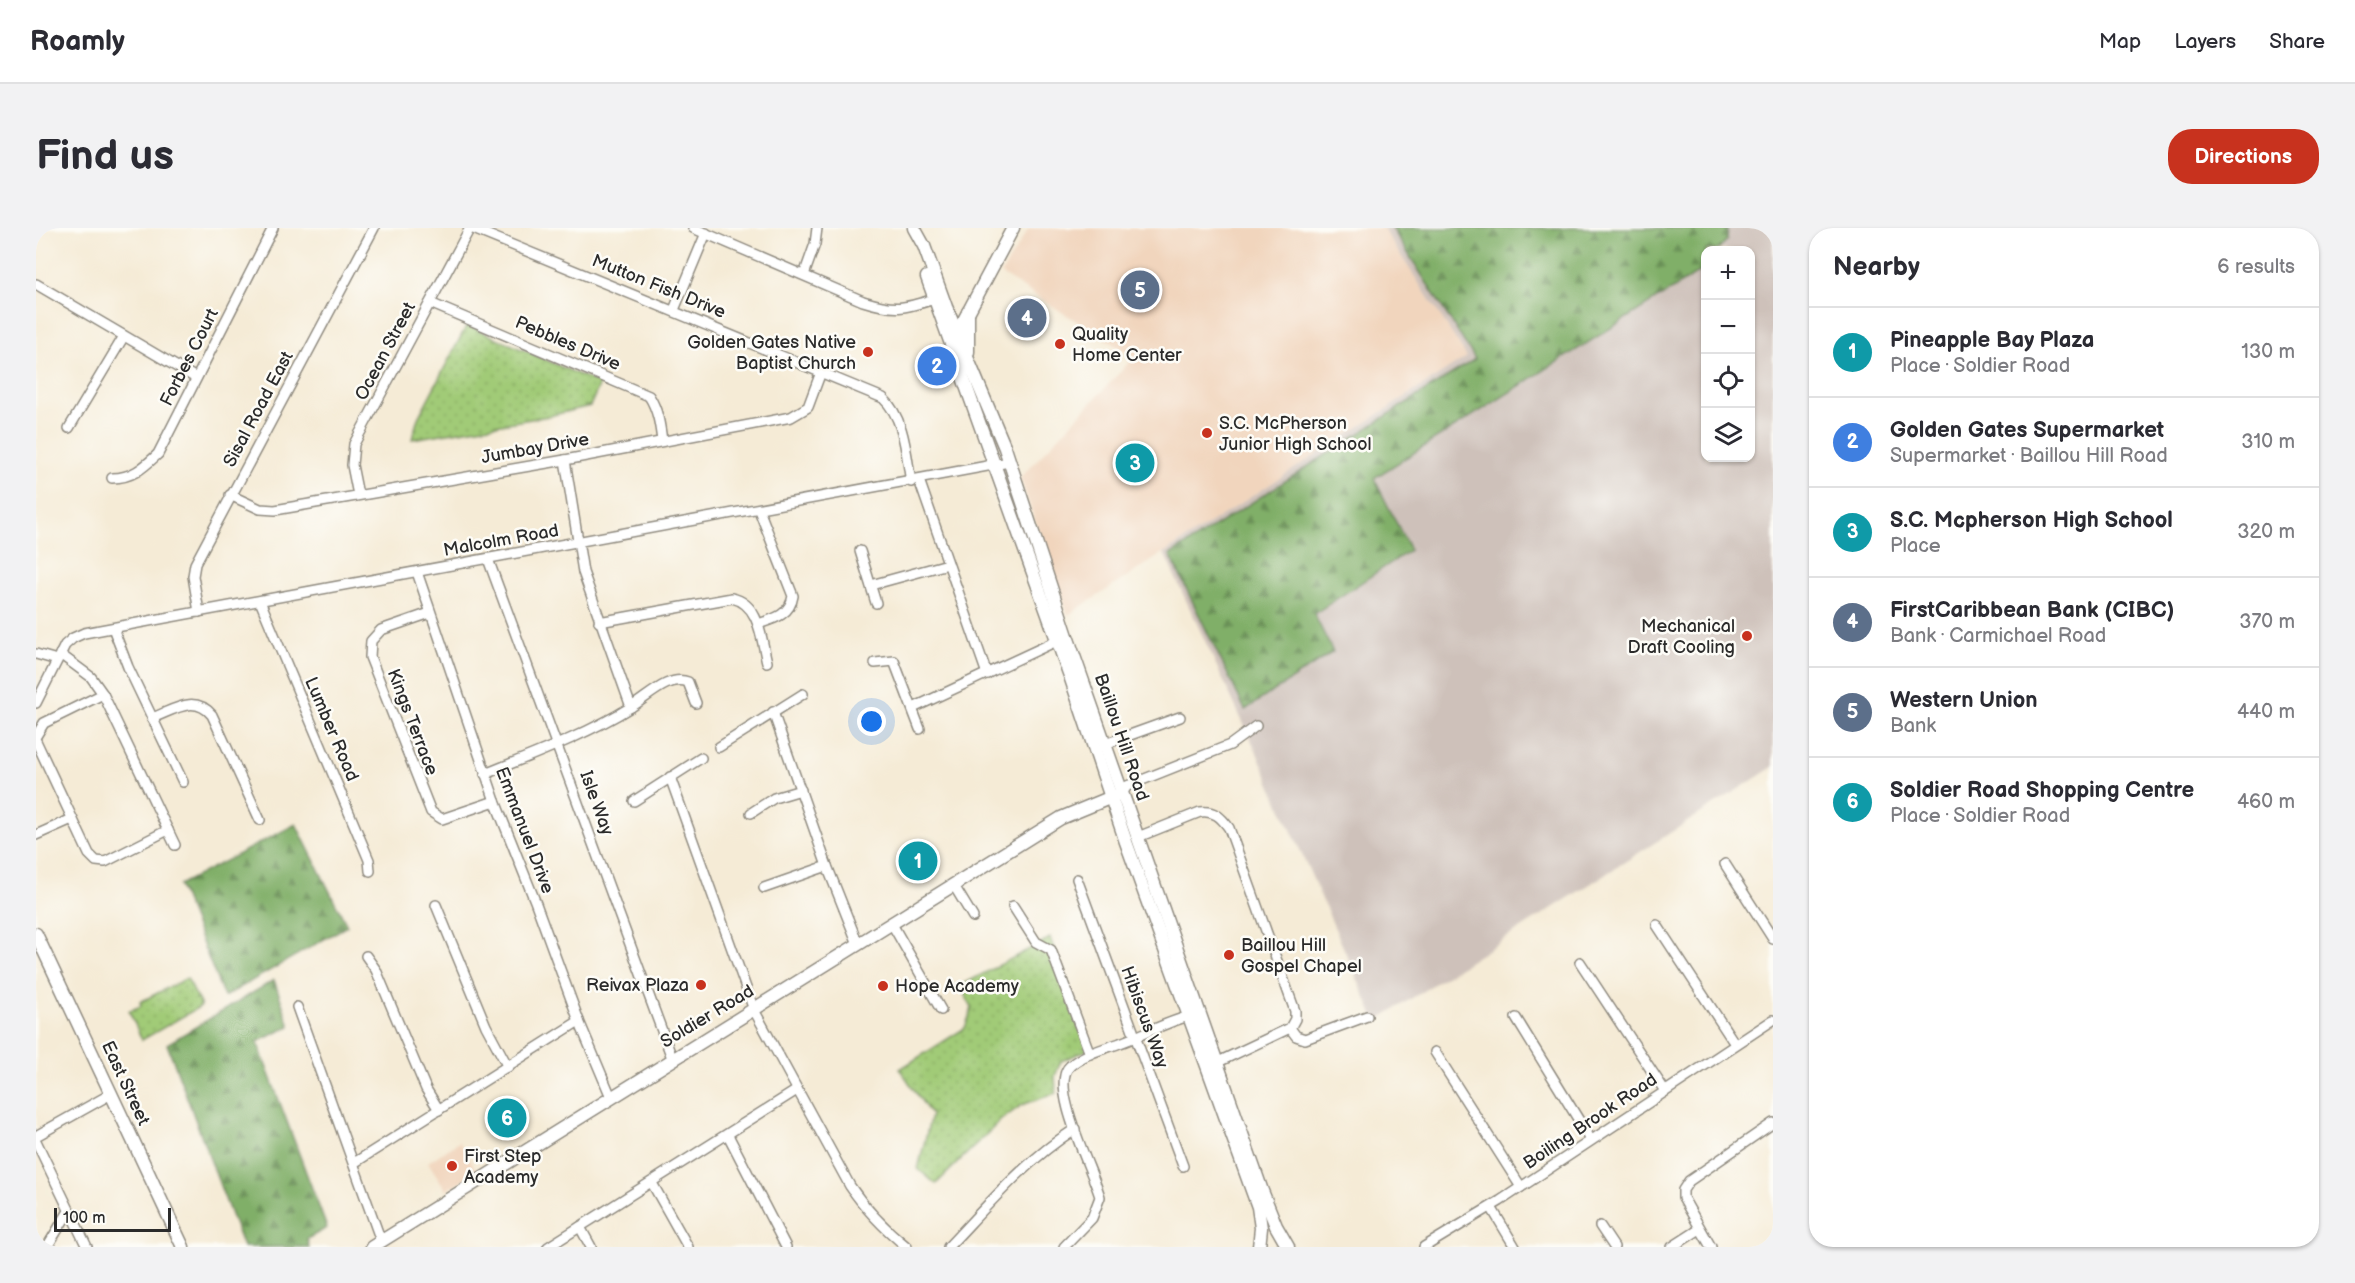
<!DOCTYPE html>
<html lang="en">
<head>
<meta charset="utf-8">
<style>
	:root { --surface:#fff; --page:#f2f2f3; --text:#2b2b33; --muted:#7c7c81; --line:#e1e1e2; --accent:#c8321e }
	body { margin:0; font-family:"Balsamiq Sans",sans-serif; background:var(--page); color:var(--text) }
	.controls { position:absolute; right:18px; top:18px; display:grid; overflow:hidden; border-radius:12px; box-shadow:0 2px 4px #0004 }
	.controls button { width:54px; height:54px; display:grid; place-items:center; padding:0; border:0; border-bottom:2px solid var(--line); background:var(--surface); color:var(--text); font:30px sans-serif }
	.scale { position:absolute; left:18px; bottom:15px; width:117px; box-sizing:border-box; padding-left:6px; border:3px solid #2b2b2b; border-top:0; font-size:16px; line-height:21px; white-space:nowrap; color:#2b2b2b; -webkit-text-stroke:4px #fdfcf7; paint-order:stroke }
	.you { position:absolute; left:836px; top:494px; width:21px; height:21px; margin:-15px; border:4px solid #fff; border-radius:50%; background:#1a73e8; box-shadow:0 0 0 9px #1a73e833 }
	.badge { display:grid; place-items:center; width:39px; height:39px; border-radius:50%; background:var(--accent); color:#fff; font-size:20px; font-weight:700 }
	.pin { position:absolute; translate:-50% -50%; border:3px solid #fff; box-shadow:0 2px 6px #0006 }
	.list { margin:0; padding:0; list-style:none }
	h2 { display:flex; justify-content:space-between; align-items:center; height:78px; margin:0; padding:0 24px; font-size:26px }
	h2 small { font-size:20px; font-weight:400; color:var(--muted) }
	.list li { display:grid; grid-template-columns:39px 1fr auto; gap:18px; align-items:center; box-sizing:border-box; height:90px; padding:0 24px; border-top:2px solid var(--line) }
	.list b { display:block; font-size:22px; white-space:nowrap }
	.list p { margin:0; font-size:20px; white-space:nowrap; color:var(--muted) }
	.list em { font-size:20px; font-style:normal; color:var(--muted) }
	.icon { flex:none; width:33px; height:33px; fill:none; stroke:currentColor; stroke-width:2; stroke-linecap:round; stroke-linejoin:round }
	.map { position:relative; flex:none; width:1737px; height:1019px; overflow:hidden; border-radius:24px }
	header { display:flex; align-items:center; gap:36px; box-sizing:border-box; height:84px; padding:0 30px; background:var(--surface); border-bottom:2px solid var(--line) }
	header strong { font-size:28px }
	nav { display:flex; gap:33px; margin-inline-start:auto; font-size:21px }
	.intro { display:flex; align-items:center; justify-content:space-between; box-sizing:border-box; height:144px; padding:0 36px }
	h1 { margin:0; font-size:42px }
	.button { padding:15px 27px; border-radius:24px; background:var(--accent); color:#fff; font-size:21px; font-weight:700 }
	main { display:flex; gap:36px; padding:0 36px }
	aside { flex:1; background:var(--surface); border-radius:24px; box-shadow:0 2px 4px #0004 }
	.map>svg:first-child { display:block }
	.built { fill:#f1d5bd }
	.industrial { fill:#cec1ba; fill-rule:evenodd }
	.forest { fill:url(#forest-firs); stroke:#566d4a; stroke-width:1.5 }
	.park { fill:url(#park-dots); stroke:#667b51; stroke-width:1.5 }
	.lines { fill:none; stroke-linecap:round; stroke-linejoin:round }
	.minor-casing { stroke:#908b80; stroke-width:12 }
	.major-casing { stroke:#908b80; stroke-width:15 }
	.minor { stroke:#fff; stroke-width:9 }
	.major { stroke:#fff; stroke-width:12 }
	.poi-dot { fill:#c8321e; stroke:#fdfcf7; stroke-width:2 }
	.labels { text-anchor:middle; stroke-width:5; stroke-linejoin:round; paint-order:stroke }
	.street-label { font-size:18px; fill:#2b2b2b; stroke:#fdfcf7 }
	.poi-label { font-size:18px; fill:#2b2b2b; stroke:#fdfcf7; text-anchor:start }
</style>
</head>
<body>
<header>
<strong>Roamly</strong>
<nav><a>Map</a><a>Layers</a><a>Share</a></nav>
</header>
<div class="intro"><h1>Find us</h1><a class="button">Directions</a></div>
<main>
<div class="map">
<svg width="1737" height="1019" viewBox="0 0 1737 1019">
	<defs>
		<pattern id="forest-firs" width="22" height="20" patternUnits="userSpaceOnUse" patternTransform="scale(1.5)"><rect width="22" height="20" fill="#80af68"/><path d="M5 1l3.5 6h-7zM16 11l3.5 6h-7z" fill="#698f56"/></pattern>
		<pattern id="park-dots" width="8" height="8" patternUnits="userSpaceOnUse" patternTransform="scale(1.5)"><rect width="8" height="8" fill="#a1cb77"/><path d="M2 2h.1M6 6h.1" fill="none" stroke="#8bae67" stroke-width="1.8" stroke-linecap="round"/></pattern>
	</defs>
	<rect width="100%" height="100%" fill="#fdfcf7"/>
	<filter id="ink" filterUnits="userSpaceOnUse"><feTurbulence type="fractalNoise" baseFrequency=".0167" numOctaves="2"/><feDisplacementMap in="SourceGraphic" scale="12" xChannelSelector="R" yChannelSelector="G"/><feConvolveMatrix kernelMatrix="1 2 1 2 8 2 1 2 1" color-interpolation-filters="sRGB"/></filter>
	<filter id="wash" filterUnits="userSpaceOnUse"><feTurbulence type="fractalNoise" baseFrequency=".008" numOctaves="4" result="noise"/><feDisplacementMap in="SourceGraphic" scale="24" xChannelSelector="R" yChannelSelector="G"/><feGaussianBlur stdDeviation="1.35" result="paint"/><feColorMatrix in="noise" values="0 0 0 0 0 0 0 0 0 0 0 0 0 0 0 0 0 1.4 0 .05"/><feComposite in="paint" operator="in"/></filter>
	<g filter="url(#wash)">
		<rect width="100%" height="100%" fill="#f5ebd6"/>
		<g class="built">
			<path d="M993,0H1347L1431,129L1032,387L984,250L1155,69L1098,129L965,46Z"/>
			<path d="M423,914L441,943L410,962L392,934Z"/>
		</g>
		<path class="industrial" d="M1347,0H1737V539L1340,793L1218,518L1128,325L1431,129ZM1670,22H1714V230H1670Z"/>
		<g class="forest">
			<path d="M1356,0H1692L1691,12L1682,22H1670L1669,38L1665,43L1338,250L1374,322L1278,386L1297,424L1209,482L1134,327L1439,131Z"/>
			<path d="M260,596L311,698L188,769L143,657Z"/>
			<path d="M238,752L254,798L221,814L291,1000L271,1011L273,1019H207L131,816Z"/>
		</g>
		<g class="park">
			<path d="M431,97L564,156L554,178L513,188L376,211L382,190Z"/>
			<path d="M1014,710L1054,821L1025,833L1019,848L1020,865L986,877L965,892L900,956L882,941L895,887L864,841L929,800L936,780L924,758Z"/>
			<path d="M151,750L165,778L106,812L93,783L105,778L104,774Z"/>
		</g>
	</g>
	<g filter="url(#ink)">
		<g class="lines">
			<g class="minor-casing">
				<g id="minor">
					<path d="M435,0L847,170C869,191 870,226 875,254"/>
					<path d="M657,0L827,73C859,83 867,81 898,71"/>
					<path d="M768,47L779,16L781,0"/>
					<path d="M0,56L160,150"/>
					<path d="M394,75L613,168C622,182 624,197 626,213"/>
					<path d="M638,82L670,5"/>
					<path d="M33,200L88,108"/>
					<path d="M529,232L547,344L595,479"/>
					<path d="M76,250C97,250 108,239 122,226L237,0"/>
					<path d="M883,252L951,446"/>
					<path d="M194,267L224,281L239,282L529,232L755,189L772,179L785,144"/>
					<path d="M322,267L316,237L318,216L434,0"/>
					<path d="M824,323L840,375"/>
					<path d="M452,331L636,830"/>
					<path d="M381,344L459,573L499,673L543,793L575,869"/>
					<path d="M835,357L912,336"/>
					<path d="M224,373L333,632L334,643"/>
					<path d="M163,384L157,348L159,336L338,0"/>
					<path d="M394,385L345,402L335,413L334,429L395,584L406,591L459,573"/>
					<path d="M563,394L696,370C724,376 725,411 731,434"/>
					<path d="M722,396C738,391 754,387 757,368L723,282"/>
					<path d="M77,400L92,439L147,554"/>
					<path d="M0,426L21,432"/>
					<path d="M24,426L55,449L67,466L139,617"/>
					<path d="M839,435L858,433L884,501"/>
					<path d="M0,475L29,417L37,410L48,405L973,234"/>
					<path d="M877,480L1027,410"/>
					<path d="M737,484L791,638L822,716"/>
					<path d="M116,490C138,482 158,466 176,487L224,592"/>
					<path d="M0,508L8,495L67,466"/>
					<path d="M0,513L53,626L60,633L69,634L132,602"/>
					<path d="M1069,516L1144,489"/>
					<path d="M683,519L767,466"/>
					<path d="M449,546C498,526 550,507 595,479C611,470 633,446 652,454L660,475"/>
					<path d="M634,549L718,782L814,958C830,982 849,1001 871,1019"/>
					<path d="M1087,564L1091,558L1194,517L1220,498"/>
					<path d="M598,573L665,530"/>
					<path d="M715,585L738,570L765,562"/>
					<path d="M0,607L36,591"/>
					<path d="M1102,609L1164,584C1178,582 1185,589 1193,600L1259,783V791L1254,800L1180,835"/>
					<path d="M1689,636L1737,711"/>
					<path d="M1041,651L1147,938"/>
					<path d="M917,656L937,689"/>
					<path d="M728,660L791,638"/>
					<path d="M400,677L450,798L472,839"/>
					<path d="M977,678L1000,714L1015,722L1054,826"/>
					<path d="M856,696L905,782"/>
					<path d="M1621,697L1699,816"/>
					<path d="M330,728L340,742L390,861L403,882"/>
					<path d="M1544,734L1629,863"/>
					<path d="M261,779L345,1013"/>
					<path d="M1480,790L1555,912"/>
					<path d="M1254,800L1260,808L1269,811L1331,788"/>
					<path d="M1399,824L1485,959"/>
					<path d="M692,907L750,1019"/>
					<path d="M0,908L75,866"/>
					<path d="M0,913L51,1019"/>
					<path d="M318,935L543,793"/>
					<path d="M616,955L652,1019"/>
					<path d="M1455,979L1479,1019"/>
					<path d="M1564,998L1578,1019"/>
					<path d="M544,999L555,1019"/>
					<path d="M11,1019L33,983"/>
					<path d="M512,1019L761,862"/>
					<path d="M912,1019C952,977 989,933 1039,901"/>
					<path d="M1028,1019L1056,990L1064,969C1057,943 1012,857 1034,838C1047,826 1068,821 1084,815C1107,807 1130,794 1154,788"/>
					<path d="M1388,1019L1464,973L1737,792"/>
					<path d="M1636,1019L1664,1001"/>
					<path d="M1675,1019L1647,970V962L1653,953L1737,895"/>
				</g>
			</g>
			<g class="major-casing">
				<g id="major">
					<path d="M878,0L888,18L910,79L969,220L1031,408L1226,963L1240,998L1252,1019"/>
					<path d="M891,49L1034,448L1090,614L1222,979L1225,1000L1223,1019"/>
					<path d="M932,84V124"/>
					<path d="M919,109L977,0"/>
					<path d="M0,706L147,1019"/>
					<path d="M336,1019L1025,590L1083,566"/>
				</g>
			</g>
			<use href="#minor" class="minor"/>
			<use href="#major" class="major"/>
		</g>
	</g>
	<g class="poi-dot">
		<circle cx="1024" cy="116" r="6"/>
		<circle cx="832" cy="124" r="6"/>
		<circle cx="1171" cy="205" r="6"/>
		<circle cx="1711" cy="408" r="6"/>
		<circle cx="1193" cy="727" r="6"/>
		<circle cx="665" cy="757" r="6"/>
		<circle cx="847" cy="758" r="6"/>
		<circle cx="416" cy="938" r="6"/>
	</g>
	<g class="labels">
		<g class="street-label">
			<text transform="translate(623 58) rotate(22)" y="6">Mutton Fish Drive</text>
			<text transform="translate(532 115) rotate(23)" y="6">Pebbles Drive</text>
			<text transform="translate(349 123) rotate(-62)" y="6">Ocean Street</text>
			<text transform="translate(153 129) rotate(-63)" y="6">Forbes Court</text>
			<text transform="translate(222 181) rotate(-62)" y="6">Sisal Road East</text>
			<text transform="translate(499 220) rotate(-10)" y="6">Jumbay Drive</text>
			<text transform="translate(465 312) rotate(-10)" y="6">Malcolm Road</text>
			<text transform="translate(377 494) rotate(69)" y="6">Kings Terrace</text>
			<text transform="translate(296 501) rotate(67)" y="6">Lumber Road</text>
			<text transform="translate(1086 509) rotate(71)" y="6">Baillou Hill Road</text>
			<text transform="translate(561 575) rotate(70)" y="6">Isle Way</text>
			<text transform="translate(489 602) rotate(69)" y="6">Emmanuel Drive</text>
			<text transform="translate(671 788) rotate(-31)" y="6">Soldier Road</text>
			<text transform="translate(1109 789) rotate(70)" y="6">Hibiscus Way</text>
			<text transform="translate(90 855) rotate(65)" y="6">East Street</text>
			<text transform="translate(1554 893) rotate(-34)" y="6">Boiling Brook Road</text>
		</g>
		<g class="poi-label">
			<text x="1036" y="112">Quality<tspan x="1036" dy="21">Home Center</tspan></text>
			<text x="820" y="120" text-anchor="end">Golden Gates Native<tspan x="820" dy="21">Baptist Church</tspan></text>
			<text x="1183" y="201">S.C. McPherson<tspan x="1183" dy="21">Junior High School</tspan></text>
			<text x="1699" y="404" text-anchor="end">Mechanical<tspan x="1699" dy="21">Draft Cooling</tspan></text>
			<text x="1205" y="723">Baillou Hill<tspan x="1205" dy="21">Gospel Chapel</tspan></text>
			<text x="653" y="763" text-anchor="end">Reivax Plaza</text>
			<text x="859" y="764">Hope Academy</text>
			<text x="428" y="934">First Step<tspan x="428" dy="21">Academy</tspan></text>
		</g>
	</g>
</svg>
<div class="controls">
<button>+</button>
<button>−</button>
<button><svg class="icon" aria-label="locate" viewBox="0 0 24 24"><circle cx="12" cy="12" r="6"/><path d="M12 2v4M12 18v4M2 12h4M18 12h4"/></svg></button>
<button><svg class="icon" aria-label="layers" viewBox="0 0 24 24"><path d="M12 4l9 5-9 5-9-5zM3 14l9 5 9-5"/></svg></button>
</div>
<div class="scale">100 m</div>
<div class="you"></div>
<div class="pin badge" style="left:882px;top:633px;background:#0f9aa8">1</div>
<div class="pin badge" style="left:901px;top:138px;background:#3f7fe0">2</div>
<div class="pin badge" style="left:1099px;top:235px;background:#0f9aa8">3</div>
<div class="pin badge" style="left:991px;top:90px;background:#5c6f8a">4</div>
<div class="pin badge" style="left:1104px;top:62px;background:#5c6f8a">5</div>
<div class="pin badge" style="left:471px;top:890px;background:#0f9aa8">6</div>
</div>
<aside>
<h2>Nearby<small>6 results</small></h2>
<ul class="list">
<li><span class="badge" style="background:#0f9aa8">1</span><div><b>Pineapple Bay Plaza</b><p>Place · Soldier Road</p></div><em>130 m</em></li>
<li><span class="badge" style="background:#3f7fe0">2</span><div><b>Golden Gates Supermarket</b><p>Supermarket · Baillou Hill Road</p></div><em>310 m</em></li>
<li><span class="badge" style="background:#0f9aa8">3</span><div><b>S.C. Mcpherson High School</b><p>Place</p></div><em>320 m</em></li>
<li><span class="badge" style="background:#5c6f8a">4</span><div><b>FirstCaribbean Bank (CIBC)</b><p>Bank · Carmichael Road</p></div><em>370 m</em></li>
<li><span class="badge" style="background:#5c6f8a">5</span><div><b>Western Union</b><p>Bank</p></div><em>440 m</em></li>
<li><span class="badge" style="background:#0f9aa8">6</span><div><b>Soldier Road Shopping Centre</b><p>Place · Soldier Road</p></div><em>460 m</em></li>
</ul>
</aside>
</main>
</body>
</html>
